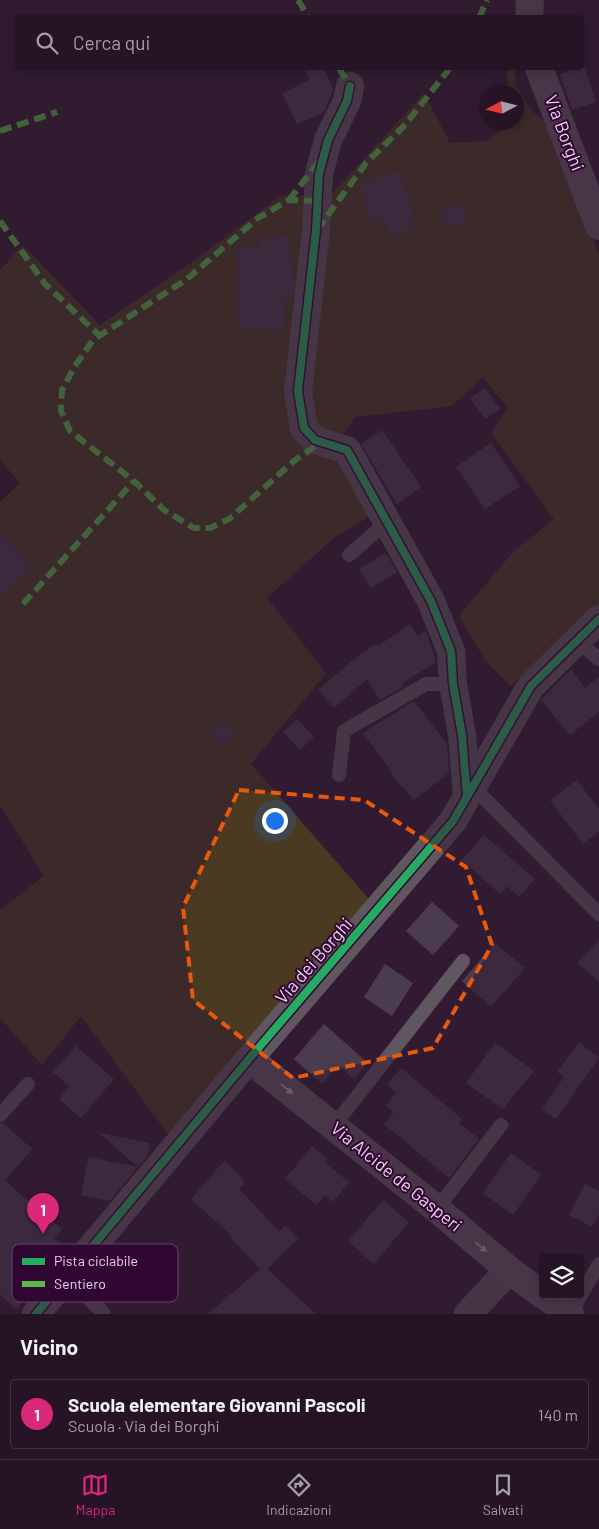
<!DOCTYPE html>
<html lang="it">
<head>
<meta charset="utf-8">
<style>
	:root { --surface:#261426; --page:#2e1d2e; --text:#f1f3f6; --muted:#a49ea7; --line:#423343; --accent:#db2777 }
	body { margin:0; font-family:Barlow,sans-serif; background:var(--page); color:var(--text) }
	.controls { position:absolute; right:15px; bottom:15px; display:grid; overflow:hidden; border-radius:5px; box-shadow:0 2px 12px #0003 }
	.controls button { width:45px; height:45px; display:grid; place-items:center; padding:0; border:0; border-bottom:1px solid var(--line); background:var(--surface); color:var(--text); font:25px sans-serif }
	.compass { position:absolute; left:479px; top:85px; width:45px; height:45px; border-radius:50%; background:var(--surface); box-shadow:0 2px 12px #0003; rotate:263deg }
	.you { position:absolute; left:274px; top:820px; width:18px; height:18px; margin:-12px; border:4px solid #fff; border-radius:50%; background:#1a73e8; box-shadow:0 0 0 8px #1a73e833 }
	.badge { display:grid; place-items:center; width:32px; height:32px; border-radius:50%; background:var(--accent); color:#fff; font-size:16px; font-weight:700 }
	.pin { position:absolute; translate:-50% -41px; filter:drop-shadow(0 1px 2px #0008) }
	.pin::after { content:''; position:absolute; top:26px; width:18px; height:15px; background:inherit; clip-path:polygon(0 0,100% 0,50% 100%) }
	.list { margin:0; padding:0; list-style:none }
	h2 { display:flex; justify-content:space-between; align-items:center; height:65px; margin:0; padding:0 20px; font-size:21px }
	h2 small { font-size:16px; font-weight:400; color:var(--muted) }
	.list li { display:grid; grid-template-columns:32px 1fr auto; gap:15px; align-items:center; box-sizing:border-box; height:70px; margin:0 10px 10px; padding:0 10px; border:1px solid var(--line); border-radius:5px }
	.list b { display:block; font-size:19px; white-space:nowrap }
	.list p { margin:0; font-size:16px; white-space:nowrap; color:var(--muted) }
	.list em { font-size:16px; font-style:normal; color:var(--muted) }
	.icon { flex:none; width:28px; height:28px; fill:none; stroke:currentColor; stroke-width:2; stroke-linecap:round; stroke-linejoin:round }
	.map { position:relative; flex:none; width:599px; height:1314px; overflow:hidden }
	.search { position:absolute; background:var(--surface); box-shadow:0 2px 12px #0003; left:15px; right:15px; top:15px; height:55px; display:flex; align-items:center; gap:12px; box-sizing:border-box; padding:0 18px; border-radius:5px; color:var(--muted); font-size:19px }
	.sheet { height:145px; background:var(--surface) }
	nav { display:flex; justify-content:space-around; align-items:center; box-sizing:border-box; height:70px; border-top:1px solid var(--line); background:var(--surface); font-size:14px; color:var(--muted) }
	nav a { display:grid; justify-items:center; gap:2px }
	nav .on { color:var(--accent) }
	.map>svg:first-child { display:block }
	.green { fill:#493a21 }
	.building { fill:#4a3b4f }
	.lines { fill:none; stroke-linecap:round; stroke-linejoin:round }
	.lane { stroke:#605660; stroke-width:14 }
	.street { stroke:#605660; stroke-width:28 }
	.secondary { stroke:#645764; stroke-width:28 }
	.quiet { stroke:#58b947; stroke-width:6; stroke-dasharray:12 6; stroke-linecap:butt }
	.cycleway-casing { stroke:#300632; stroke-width:11 }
	.cycleway { stroke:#26ab63; stroke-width:8 }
	.oneway { fill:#af9baf }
	.marked { fill:none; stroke:#e8590c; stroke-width:4; stroke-dasharray:10 6; stroke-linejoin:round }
	.labels { text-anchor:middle; stroke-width:4; stroke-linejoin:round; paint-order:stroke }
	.street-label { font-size:18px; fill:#ecd2ec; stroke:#300632 }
	.key { fill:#300632; stroke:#68436a; stroke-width:1 }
	.key-label { font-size:14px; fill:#ecd2ec }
</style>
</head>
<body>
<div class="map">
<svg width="599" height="1314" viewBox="0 0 599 1314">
	<rect width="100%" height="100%" fill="#321b32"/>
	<path class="green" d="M507,68H515L516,85L533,112L551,126L599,255V607L511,686L485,660L459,616L513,552L554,519L491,433L508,408L483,377L452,406L355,417L330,454L344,459L375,513L335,537L267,598L326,673L251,764L370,900L170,1137L81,1016L42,1065L0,1018V910L44,876L0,805V502L20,483L0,460V270L23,245L100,325L192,262L281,196H330L424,93L450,143L487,141L508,123L516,122V92H507Z"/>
	<g class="building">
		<path d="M584,66L596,102L572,110L560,74Z"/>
		<path d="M304,68H324L333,89L324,112L297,124L282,93L310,80Z"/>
		<path d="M399,171L416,227L390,235L386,221L372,225L359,183Z"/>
		<path d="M462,204L466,222L444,227L440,210Z"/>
		<path d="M288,236L293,280H295L293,299H283L284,329L239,330L237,249L259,248L258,239Z"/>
		<path d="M485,388L500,409L485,419L470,398Z"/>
		<path d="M382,430L421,487L397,504L361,444Z"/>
		<path d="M491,443L520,486L485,509L456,467Z"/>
		<path d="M0,533L32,566L0,598Z"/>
		<path d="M386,553L397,572L371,588L359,569Z"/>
		<path d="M410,624L418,636L426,631L436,662L401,684L404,687L380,700L367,679L334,708L318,690L359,655L376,644L378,646Z"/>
		<path d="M571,669L585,688L599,677V712L570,735L541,700Z"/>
		<path d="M414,701L447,744L449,773L414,800L391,774L393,773L363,733Z"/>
		<path d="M297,719L314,737L300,750L283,732Z"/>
		<path d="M221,720L235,731L224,745L210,734Z"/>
		<path d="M577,780L599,809V831L583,844L550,800Z"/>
		<path d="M484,835L535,879L519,897L507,886L500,894L462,860Z"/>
		<path d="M432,902L459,926L433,955L406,931Z"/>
		<path d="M599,940V982L577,963Z"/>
		<path d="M495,943L525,968L491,1007L462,981Z"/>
		<path d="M385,964L413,983L392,1016L364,997Z"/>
		<path d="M324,1024L368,1063L354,1079L338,1065L322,1084L294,1059Z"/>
		<path d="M579,1042L599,1058L556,1119L542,1109L564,1077L557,1072Z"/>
		<path d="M495,1043L534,1071L503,1109L466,1083Z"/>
		<path d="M76,1046L114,1079L81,1118L59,1099L69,1086L53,1072Z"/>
		<path d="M401,1068L462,1119L459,1123L479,1139L449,1178L384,1124L394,1112L386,1106L396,1093L387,1085Z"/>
		<path d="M3,1123L32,1149L5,1181L62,1229L54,1238L69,1251L16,1309L0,1294V1124Z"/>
		<path d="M99,1133L150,1143L147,1157L138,1167Z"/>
		<path d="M312,1146L328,1159L325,1163L349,1182L333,1202L325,1195L316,1205L285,1179Z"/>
		<path d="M511,1153L541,1175L513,1215L483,1193Z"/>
		<path d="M89,1157L111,1162L138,1167L110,1201L81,1195Z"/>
		<path d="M225,1160L245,1182L239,1189L279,1231L285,1225L298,1239L267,1269L316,1314H208L260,1269L229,1236L231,1235L191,1199Z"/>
		<path d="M585,1184L599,1191V1214L592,1227L569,1215Z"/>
		<path d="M383,1200L409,1222L374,1264L348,1241Z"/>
	</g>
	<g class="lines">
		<g class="lane">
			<path d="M349,555L387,522"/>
			<path d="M577,641L599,659"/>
			<path d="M339,775L344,731L426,684H453"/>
			<path d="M472,786L599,914"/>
			<path d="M0,1115L28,1084"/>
			<path d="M333,1127L463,961"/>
			<path d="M437,1209L501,1125"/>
			<path d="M67,1276L104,1314"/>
			<path d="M570,1314L599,1264"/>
		</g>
		<g class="street">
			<path d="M350,86L347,101L328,140L319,174L316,230L298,391L304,428L315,440L347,450L431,601L451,651L453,684L462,735L467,796"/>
			<path d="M249,1059L453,821L531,686L599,619"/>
			<path d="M468,1314L509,1270"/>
		</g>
		<g class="secondary">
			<path d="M529,18L530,0"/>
			<path d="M539,68L599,226"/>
			<path d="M544,1295L570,1314"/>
			<path d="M36,1314L249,1059L437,1209L509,1270L543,1295"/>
		</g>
		<g class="quiet">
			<path d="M298,0L309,18"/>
			<path d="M479,18L487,0"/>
			<path d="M339,68L350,86"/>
			<path d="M0,131L57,112"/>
			<path d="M289,200L321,159"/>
			<path d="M316,201L289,200L258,218L187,279L93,340L75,366L62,390L61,411L70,431L134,481L164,510L194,528H210L229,519L294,461L321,442"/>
			<path d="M0,221L45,284L100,336"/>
			<path d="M317,230L366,163L404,126L450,68"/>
			<path d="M23,604L134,481"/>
		</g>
		<g class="cycleway-casing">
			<g id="cycleway">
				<path d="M350,86L347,101L328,140L319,174L316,230L298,391L304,428L315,440L347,450L431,601L451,651L453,684L462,735L467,796"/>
				<path d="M36,1314L249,1059L453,821L531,686L599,619"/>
			</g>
		</g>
		<use href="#cycleway" class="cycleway"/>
	</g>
	<defs><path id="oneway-solid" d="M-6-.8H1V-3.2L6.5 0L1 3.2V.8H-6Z" transform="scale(1.25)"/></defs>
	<g class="oneway">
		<use href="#oneway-solid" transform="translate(287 1089) rotate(39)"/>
		<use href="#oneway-solid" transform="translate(481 1247) rotate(40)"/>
	</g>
	<path d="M0 0H599V1314H0ZM239,790L364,800L466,867L492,945L433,1048L293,1078L193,1000L183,907Z" fill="#321b32" fill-opacity=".55" fill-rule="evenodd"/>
	<path class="marked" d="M239,790L364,800L466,867L492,945L433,1048L293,1078L193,1000L183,907Z"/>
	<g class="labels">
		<g class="street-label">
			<text transform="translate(564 133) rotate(69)" y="6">Via Borghi</text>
			<text transform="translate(314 961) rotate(-49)" y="6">Via dei Borghi</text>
			<text transform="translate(396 1177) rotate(39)" y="6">Via Alcide de Gasperi</text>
		</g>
	</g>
	<rect x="12" y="1244" width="166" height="58" rx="8" class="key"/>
	<rect x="22" y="1258" width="23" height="7" fill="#26ab63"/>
	<rect x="22" y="1281" width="23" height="6" fill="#58b947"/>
	<g class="key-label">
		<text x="54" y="1266">Pista ciclabile</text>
		<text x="54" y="1289">Sentiero</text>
	</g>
</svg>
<div class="controls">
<button><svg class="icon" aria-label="layers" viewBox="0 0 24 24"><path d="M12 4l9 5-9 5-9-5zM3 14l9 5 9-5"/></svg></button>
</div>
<svg class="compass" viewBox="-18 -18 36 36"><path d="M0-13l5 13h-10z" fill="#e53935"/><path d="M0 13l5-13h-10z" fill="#a49ea7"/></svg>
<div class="you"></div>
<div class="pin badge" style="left:43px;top:1234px">1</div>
<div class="search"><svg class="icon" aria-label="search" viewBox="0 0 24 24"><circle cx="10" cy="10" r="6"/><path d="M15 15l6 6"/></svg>Cerca qui</div>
</div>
<section class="sheet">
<h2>Vicino<small></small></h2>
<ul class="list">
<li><span class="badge">1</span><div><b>Scuola elementare Giovanni Pascoli</b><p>Scuola · Via dei Borghi</p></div><em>140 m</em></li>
</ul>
</section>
<nav>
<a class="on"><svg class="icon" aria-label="map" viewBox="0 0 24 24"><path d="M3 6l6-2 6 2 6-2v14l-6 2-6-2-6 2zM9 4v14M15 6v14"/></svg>Mappa</a>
<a><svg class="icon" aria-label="directions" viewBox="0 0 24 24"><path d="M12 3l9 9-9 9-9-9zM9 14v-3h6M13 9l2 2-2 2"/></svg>Indicazioni</a>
<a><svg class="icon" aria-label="saved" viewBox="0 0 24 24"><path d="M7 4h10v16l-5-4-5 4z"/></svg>Salvati</a>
</nav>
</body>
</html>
